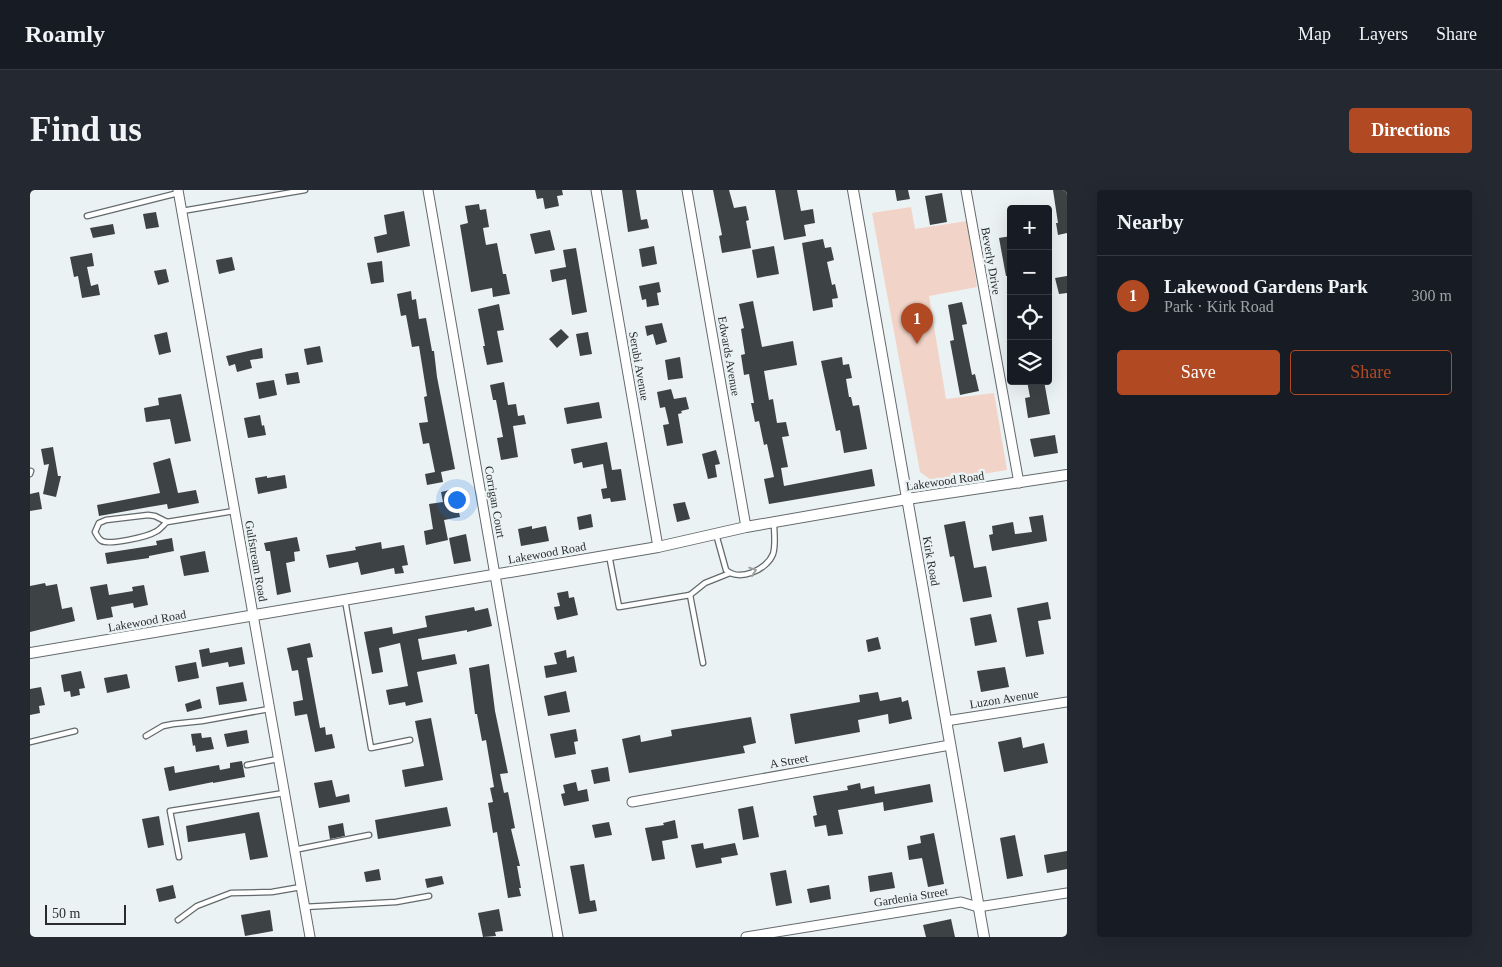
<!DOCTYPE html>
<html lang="en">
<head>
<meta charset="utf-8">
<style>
	:root { --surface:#171b24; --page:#242831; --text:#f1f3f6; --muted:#9ea1a6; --line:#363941; --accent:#b14a23 }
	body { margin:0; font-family:"Times New Roman",serif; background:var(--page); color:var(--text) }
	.controls { position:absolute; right:15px; top:15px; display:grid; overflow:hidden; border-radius:5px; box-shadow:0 5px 20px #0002 }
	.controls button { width:45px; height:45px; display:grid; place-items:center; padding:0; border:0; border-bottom:1px solid var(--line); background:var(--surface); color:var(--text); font:25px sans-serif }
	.scale { position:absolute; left:15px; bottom:12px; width:81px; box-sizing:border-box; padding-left:5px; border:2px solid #292c2d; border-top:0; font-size:14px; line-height:18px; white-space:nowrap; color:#292c2d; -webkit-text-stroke:4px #ebf2f4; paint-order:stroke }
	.you { position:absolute; left:426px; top:309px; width:18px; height:18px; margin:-12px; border:4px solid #fff; border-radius:50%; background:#1a73e8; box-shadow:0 0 0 8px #1a73e833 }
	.badge { display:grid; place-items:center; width:32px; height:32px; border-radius:50%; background:var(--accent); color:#fff; font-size:16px; font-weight:700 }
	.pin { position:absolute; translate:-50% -41px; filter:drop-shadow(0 1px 2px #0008) }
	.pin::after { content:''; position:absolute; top:26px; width:18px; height:15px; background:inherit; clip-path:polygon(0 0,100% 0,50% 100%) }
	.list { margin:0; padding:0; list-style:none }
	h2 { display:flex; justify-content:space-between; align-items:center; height:65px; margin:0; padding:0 20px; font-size:21px }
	h2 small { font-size:16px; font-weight:400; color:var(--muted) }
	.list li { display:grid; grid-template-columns:32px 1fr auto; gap:15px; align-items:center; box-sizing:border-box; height:80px; padding:0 20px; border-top:1px solid var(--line) }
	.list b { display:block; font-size:19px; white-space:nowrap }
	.list p { margin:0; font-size:16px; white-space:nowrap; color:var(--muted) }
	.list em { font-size:16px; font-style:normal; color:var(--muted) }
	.actions { display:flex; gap:10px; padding:15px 20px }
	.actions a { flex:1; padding:11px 0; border:1px solid var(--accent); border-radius:5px; text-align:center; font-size:18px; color:var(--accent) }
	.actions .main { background:var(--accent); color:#fff }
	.icon { flex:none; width:28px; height:28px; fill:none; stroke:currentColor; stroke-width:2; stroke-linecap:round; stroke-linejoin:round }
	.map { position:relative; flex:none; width:1037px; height:747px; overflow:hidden; border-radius:5px }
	header { display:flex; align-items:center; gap:30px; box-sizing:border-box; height:70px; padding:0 25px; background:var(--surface); border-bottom:1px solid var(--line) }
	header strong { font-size:24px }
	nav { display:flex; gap:28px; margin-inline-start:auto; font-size:18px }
	.intro { display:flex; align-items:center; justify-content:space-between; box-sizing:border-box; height:120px; padding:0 30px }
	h1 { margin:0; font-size:35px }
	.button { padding:12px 22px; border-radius:5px; background:var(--accent); color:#fff; font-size:18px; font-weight:700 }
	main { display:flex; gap:30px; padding:0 30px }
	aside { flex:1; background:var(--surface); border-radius:5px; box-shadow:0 5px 20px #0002 }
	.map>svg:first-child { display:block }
	.green { fill:#f1d3c8 }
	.building { fill:#3d4244 }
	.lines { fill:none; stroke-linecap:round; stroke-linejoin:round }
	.service-casing { stroke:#646a6b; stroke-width:7 }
	.minor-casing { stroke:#646a6b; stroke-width:11 }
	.tertiary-casing { stroke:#646a6b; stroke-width:12 }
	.service { stroke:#fff; stroke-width:4.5 }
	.minor { stroke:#fff; stroke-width:9 }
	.tertiary { stroke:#fff; stroke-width:10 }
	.oneway { stroke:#9fa0a0 }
	.labels { text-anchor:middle; stroke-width:5; stroke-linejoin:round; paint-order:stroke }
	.street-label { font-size:12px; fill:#292c2d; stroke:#ebf2f4 }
</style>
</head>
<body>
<header>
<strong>Roamly</strong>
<nav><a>Map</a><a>Layers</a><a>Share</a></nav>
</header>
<div class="intro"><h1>Find us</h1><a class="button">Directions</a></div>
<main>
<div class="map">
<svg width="1037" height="747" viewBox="0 0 1037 747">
	<rect width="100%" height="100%" fill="#ebf2f4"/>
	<path class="green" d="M881,17L885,39L937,31L947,97L899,106L916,209L964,203L977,280L904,292L890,282L842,23Z"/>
	<g class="building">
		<path d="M505,0H532L533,5L527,6L529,16L515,19L513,8L507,9Z"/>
		<path d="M592,0H606L611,30L617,29L619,38L598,42Z"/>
		<path d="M683,0H699L704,18L716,16L719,30L716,31L721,58L692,63L689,46L692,45Z"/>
		<path d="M745,0H767L771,21L783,19L785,33L774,35L776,46L754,50Z"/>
		<path d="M865,0H878L880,9L867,11Z"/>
		<path d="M1023,0H1037V43L1028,45L1026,33H1028Z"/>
		<path d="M912,3L917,32L900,35L895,6Z"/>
		<path d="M449,14L450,20L456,19L459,37L453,38L456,55L467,53L473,84H476L480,104L463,107L462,98L441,102L430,35L438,33L435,16Z"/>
		<path d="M374,21L380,56L347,63L344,47L357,44L354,25Z"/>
		<path d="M126,22L129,37L116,39L113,24Z"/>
		<path d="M83,34L85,44L63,48L60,38Z"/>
		<path d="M520,40L525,60L505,64L500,44Z"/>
		<path d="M981,46V86H976L969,48Z"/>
		<path d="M793,49L795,58L801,57L804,70L797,72L802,95L805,94L808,108L802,109L803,117L783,121L772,53Z"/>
		<path d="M624,56L627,74L612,77L609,59Z"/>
		<path d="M744,56L749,84L727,88L722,60Z"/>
		<path d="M546,58L557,122L542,125L536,89L522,92L520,80L536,77L533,60Z"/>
		<path d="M62,63L64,76L57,77L61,96L68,94L70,105L52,108L48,86L44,87L40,67Z"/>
		<path d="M202,67L205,80L189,84L186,70Z"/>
		<path d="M352,71L354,92L341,94L337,73Z"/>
		<path d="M136,79L139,92L128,95L124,81Z"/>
		<path d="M1037,86V103L1029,104L1025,88Z"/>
		<path d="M629,92L631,102L627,103L629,115L617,117L616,109L612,110L609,96Z"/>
		<path d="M381,101L382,110L386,109L389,129L396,128L402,161H404L407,187L425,279L411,282L413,292L397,295L395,284L405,282L399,253L393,254L389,233L398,232L394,207L397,206L389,156L382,157L376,125L371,126L367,104Z"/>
		<path d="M723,111L732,157L763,151L767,175L734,181L739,210L743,209L747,233L756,232L759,246L752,247L758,277L751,278L754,296L842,279L845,296L739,314L734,289L744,287L737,254L734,255L729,231L725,232L721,213H724L719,184L714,185L711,165L715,164L711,139L714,138L709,114Z"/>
		<path d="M932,112L937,134L932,135L942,185L945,184L949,201L930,205L920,151L924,150L918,115Z"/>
		<path d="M469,114L474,140L467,141L473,172L457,175L453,156H455L448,119Z"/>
		<path d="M632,133L637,152L626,155L623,144L617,146L615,136Z"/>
		<path d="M531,139L539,147L527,158L519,149Z"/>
		<path d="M137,142L141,162L129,165L124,145Z"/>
		<path d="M558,142L562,164L550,166L546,144Z"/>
		<path d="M290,156L293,172L277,175L274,159Z"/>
		<path d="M232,158L233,168L220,170L222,178L207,182L205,174L199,176L196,166Z"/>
		<path d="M650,167L653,188L638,190L635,170Z"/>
		<path d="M812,167L813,175L819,174L822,188L816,189L819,207H821L823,216L829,215L837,259L814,263L810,240L806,241L791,171Z"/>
		<path d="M268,182L270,193L257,195L255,184Z"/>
		<path d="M244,190L247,205L229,209L226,193Z"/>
		<path d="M997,191H1014L1020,224L998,228L995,208L1000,207Z"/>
		<path d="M474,192L478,215L486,214L488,226L494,225L496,234L483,236L488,267L471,270L467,248L473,247L466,210H463L460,195Z"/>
		<path d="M641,199L644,209L656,207L659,219L651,221L652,223L648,224L653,253L637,256L633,235L639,234L635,217L630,218L627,202Z"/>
		<path d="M151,204L161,251L145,254L140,229L116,232L114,218L129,215L128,208Z"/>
		<path d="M569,212L572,228L537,234L534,218Z"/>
		<path d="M230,225L232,236L234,235L236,245L218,248L214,228Z"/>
		<path d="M1025,245L1028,263L1004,267L1000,249Z"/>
		<path d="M577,252L582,280L591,279L596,310L581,312L580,308L573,309L571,299L577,298L573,274L553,278L552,272L544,274L541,259Z"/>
		<path d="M23,257L28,286H31L26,307L13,304L19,274L14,275L11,259Z"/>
		<path d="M686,260L690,274L685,275L687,287L678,289L672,264Z"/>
		<path d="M140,268L148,303L166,300L169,313L138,319L137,314L119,317L69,326L67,315L130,303L123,273Z"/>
		<path d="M255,285L257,298L228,304L225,288L237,286V288Z"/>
		<path d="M424,299L430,327L414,330L418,350L396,355L394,341L403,339L399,314L413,312L411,302Z"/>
		<path d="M9,302L12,319L0,321V304Z"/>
		<path d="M655,312L660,329L647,332L643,314Z"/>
		<path d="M561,324L563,337L549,340L547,327Z"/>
		<path d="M1013,325L1017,351L962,361L959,345L963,344L962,336L983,332L985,344L1002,342L999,327Z"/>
		<path d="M935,331L944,378L956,376L962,407L933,412L924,366L920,367L914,335Z"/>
		<path d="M502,336V339L516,336L519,351L491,356L488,339Z"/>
		<path d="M436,344L441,371L424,374L419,348Z"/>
		<path d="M267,347L270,361L264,362L265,371L256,373L261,402L247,405L240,361H236L234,353Z"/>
		<path d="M142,348L144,361L119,366V368L77,374L75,363L127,355L126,351Z"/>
		<path d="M351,352L352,359L374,355L378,375L372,376L374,383L365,384L364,378L331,385L328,372L299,378L296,365L326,360L325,357Z"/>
		<path d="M175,361L179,382L154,386L150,366Z"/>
		<path d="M15,393L16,396L27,394L32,419L42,417L45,431L0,442V396Z"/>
		<path d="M77,394L79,405L103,401L102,397L114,395L118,415L104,418L103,413L81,417L83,427L67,430L60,397Z"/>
		<path d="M538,401L539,408L544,407L548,425L527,430L524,417L530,416L527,403Z"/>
		<path d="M1018,412L1021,429L1008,431L1014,464L996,467L987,418Z"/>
		<path d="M444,417L445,421L458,418L462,436L437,442V440L388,449L392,470L425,464L427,474L387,482L393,512L376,516L375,512L359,515L356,500L378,496L370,453L349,458L353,482L342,484L334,442L362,437L363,444L397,437L395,426Z"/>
		<path d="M961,424L967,452L945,456L940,428Z"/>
		<path d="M848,447L851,459L838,462L836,450Z"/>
		<path d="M280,453L283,467L277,468L290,538L295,537L296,545L302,544L305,558L285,562L277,524L265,526L263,512L273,510L268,480L262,481L257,458Z"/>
		<path d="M212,457L215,474L199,477L198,472L172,477L169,460L179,458L180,463Z"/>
		<path d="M536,460L537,468L544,466L547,482L516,488L514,476L527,474L524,463Z"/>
		<path d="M166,472L169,488L148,492L145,476Z"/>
		<path d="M459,474L465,521L478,583L470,584L474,603L478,602L485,638L481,639L490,676H487L491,698H489L491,706L478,708L467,642L463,643L458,613L463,612L460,598L464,597L456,550L452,551L447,524H445L439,478Z"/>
		<path d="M975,477L979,497L951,502L947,481Z"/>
		<path d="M51,481L55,498L49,499L50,505L41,507L40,501L34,502L31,485Z"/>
		<path d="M97,484L100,498L77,503L74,488Z"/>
		<path d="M213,492L217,511L189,515L186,497Z"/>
		<path d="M11,497L15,515L9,516L10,523L0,525V499Z"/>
		<path d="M536,501L540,522L518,526L514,506Z"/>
		<path d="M848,502L850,511L871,507L872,512L878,510L882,529L859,534L858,524L828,530L830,542L765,554L760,524L830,512L829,505Z"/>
		<path d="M170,509L172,518L157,522L155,514Z"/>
		<path d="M721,527L726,553L713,556L715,563L599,583L592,549L610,545L611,552L642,546L641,540Z"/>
		<path d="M401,528L413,590L375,597L372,580L394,576L385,531Z"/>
		<path d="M546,539L548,551L544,552L546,564L525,568L520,544Z"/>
		<path d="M217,540L219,553L197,557L194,544Z"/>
		<path d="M171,543L172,548L181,547L184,559L166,562L165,555L163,556L161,544Z"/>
		<path d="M991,547L993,558L1014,553L1018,573L974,582L968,552Z"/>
		<path d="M212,571L215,587L183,593V592L139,601L134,578L144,576L145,583L189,575L190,580L200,578V573Z"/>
		<path d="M578,577L580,591L564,594L561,580Z"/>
		<path d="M302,590L306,607L319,604L320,612L289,618L284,593Z"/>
		<path d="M546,592L548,601L557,599L559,611L534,616L531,604L535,603L533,595Z"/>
		<path d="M830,593L831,599L844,596L845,604L900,594L903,612L854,621L853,612L808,620L813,644L798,646L796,635L785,637L783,626L787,625L783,606L818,600L817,596Z"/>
		<path d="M723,616L729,647L713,650L708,619Z"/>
		<path d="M417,617L421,636L348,649L345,630Z"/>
		<path d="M229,622L238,667L220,670L215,643L158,652L156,636Z"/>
		<path d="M129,626L134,655L118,658L112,629Z"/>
		<path d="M645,630L648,648L632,651L635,669L622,671L615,638L634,635L633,633Z"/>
		<path d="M579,632L582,645L565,648L562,635Z"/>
		<path d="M313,633L315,646L300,649L298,636Z"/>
		<path d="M904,643L914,694L898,697L892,668L879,670L877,656L891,653L890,646Z"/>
		<path d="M985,645L993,686L977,689L970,648Z"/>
		<path d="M673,653L674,659L705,653L708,665L691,668L692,673L666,678L661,655Z"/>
		<path d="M1037,661V679L1017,683L1014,665Z"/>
		<path d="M554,674L560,711L565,710L567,721L549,724L540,676Z"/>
		<path d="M349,679L351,690L336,692L334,682Z"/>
		<path d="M756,680L762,713L746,716L740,683Z"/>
		<path d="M862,682L865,698L840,702L838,686Z"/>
		<path d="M412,686L414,694L397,698L395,689Z"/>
		<path d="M143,695L146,708L129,712L126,699Z"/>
		<path d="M799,695L801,709L780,713L777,699Z"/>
		<path d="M469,719L473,741L465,742L466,746L453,747L448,723Z"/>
		<path d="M240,720L243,741L215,746L211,725Z"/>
		<path d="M921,729L925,747H896L893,735Z"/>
	</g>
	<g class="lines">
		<g class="service-casing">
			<g id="service">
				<path d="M152,21L275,0"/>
				<path d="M57,26L148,3"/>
				<path d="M0,284L1,281"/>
				<path d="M137,332C133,335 130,340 125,342C117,347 80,355 72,351C68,349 67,345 65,342L69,333L76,330L118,325L125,326L137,332L204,321"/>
				<path d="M686,344L696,380C709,392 737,380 743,364C746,355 744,343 744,333"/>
				<path d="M579,365L589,417L660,405L673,473"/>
				<path d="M660,405L675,393L700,383"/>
				<path d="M315,410L341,558L380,550"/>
				<path d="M116,546L133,536L143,534L172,531L239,519"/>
				<path d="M0,552L45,541"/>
				<path d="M217,575L248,569"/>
				<path d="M264,660L339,645"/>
				<path d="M149,667L140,621L254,603"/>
				<path d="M274,717L366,712L399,706"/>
				<path d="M148,730L167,716L201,703L242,702L271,697"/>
			</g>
		</g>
		<g class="minor-casing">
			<g id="minor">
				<path d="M148,0L280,747"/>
				<path d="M398,0L528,747"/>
				<path d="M566,0L628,357"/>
				<path d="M657,0L716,337"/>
				<path d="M936,0L989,293"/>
				<path d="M916,531L1037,512"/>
				<path d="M602,612L920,555"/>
				<path d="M716,747L931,712L948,717L1037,703"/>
			</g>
		</g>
		<g class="tertiary-casing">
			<g id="tertiary">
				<path d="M823,0L954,747"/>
				<path d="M0,463L628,357L716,337L877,309L1037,285"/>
			</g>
		</g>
		<use href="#service" class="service"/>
		<use href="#minor" class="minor"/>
		<use href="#tertiary" class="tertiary"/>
	</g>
	<defs><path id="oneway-chevron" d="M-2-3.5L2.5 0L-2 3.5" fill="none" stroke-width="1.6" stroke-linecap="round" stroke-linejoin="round" transform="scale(1.25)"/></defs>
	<use class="oneway" href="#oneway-chevron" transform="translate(723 381) rotate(-19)"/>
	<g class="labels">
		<g class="street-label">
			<text transform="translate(961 71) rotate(80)" y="4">Beverly Drive</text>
			<text transform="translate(699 166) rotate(80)" y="4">Edwards Avenue</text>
			<text transform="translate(609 176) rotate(80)" y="4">Serubi Avenue</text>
			<text transform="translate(915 291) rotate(-8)" y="4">Lakewood Road</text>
			<text transform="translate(465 312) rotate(80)" y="4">Corrigan Court</text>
			<text transform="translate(517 363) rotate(-10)" y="4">Lakewood Road</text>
			<text transform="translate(226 371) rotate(80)" y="4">Gulfstream Road</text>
			<text transform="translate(901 371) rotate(80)" y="4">Kirk Road</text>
			<text transform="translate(117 431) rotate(-10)" y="4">Lakewood Road</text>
			<text transform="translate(974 509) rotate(-9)" y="4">Luzon Avenue</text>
			<text transform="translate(759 571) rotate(-10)" y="4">A Street</text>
			<text transform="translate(881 707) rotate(-9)" y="4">Gardenia Street</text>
		</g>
	</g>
</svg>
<div class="controls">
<button>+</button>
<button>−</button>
<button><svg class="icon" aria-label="locate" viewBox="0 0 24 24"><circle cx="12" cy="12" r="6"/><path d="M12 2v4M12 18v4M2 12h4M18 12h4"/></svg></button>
<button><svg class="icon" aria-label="layers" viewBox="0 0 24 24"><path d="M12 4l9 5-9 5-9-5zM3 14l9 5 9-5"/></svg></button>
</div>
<div class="scale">50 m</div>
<div class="you"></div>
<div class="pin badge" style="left:887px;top:154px">1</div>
</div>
<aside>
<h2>Nearby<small></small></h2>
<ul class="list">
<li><span class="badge">1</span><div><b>Lakewood Gardens Park</b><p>Park · Kirk Road</p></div><em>300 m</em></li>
</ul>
<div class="actions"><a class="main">Save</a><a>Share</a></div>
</aside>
</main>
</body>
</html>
